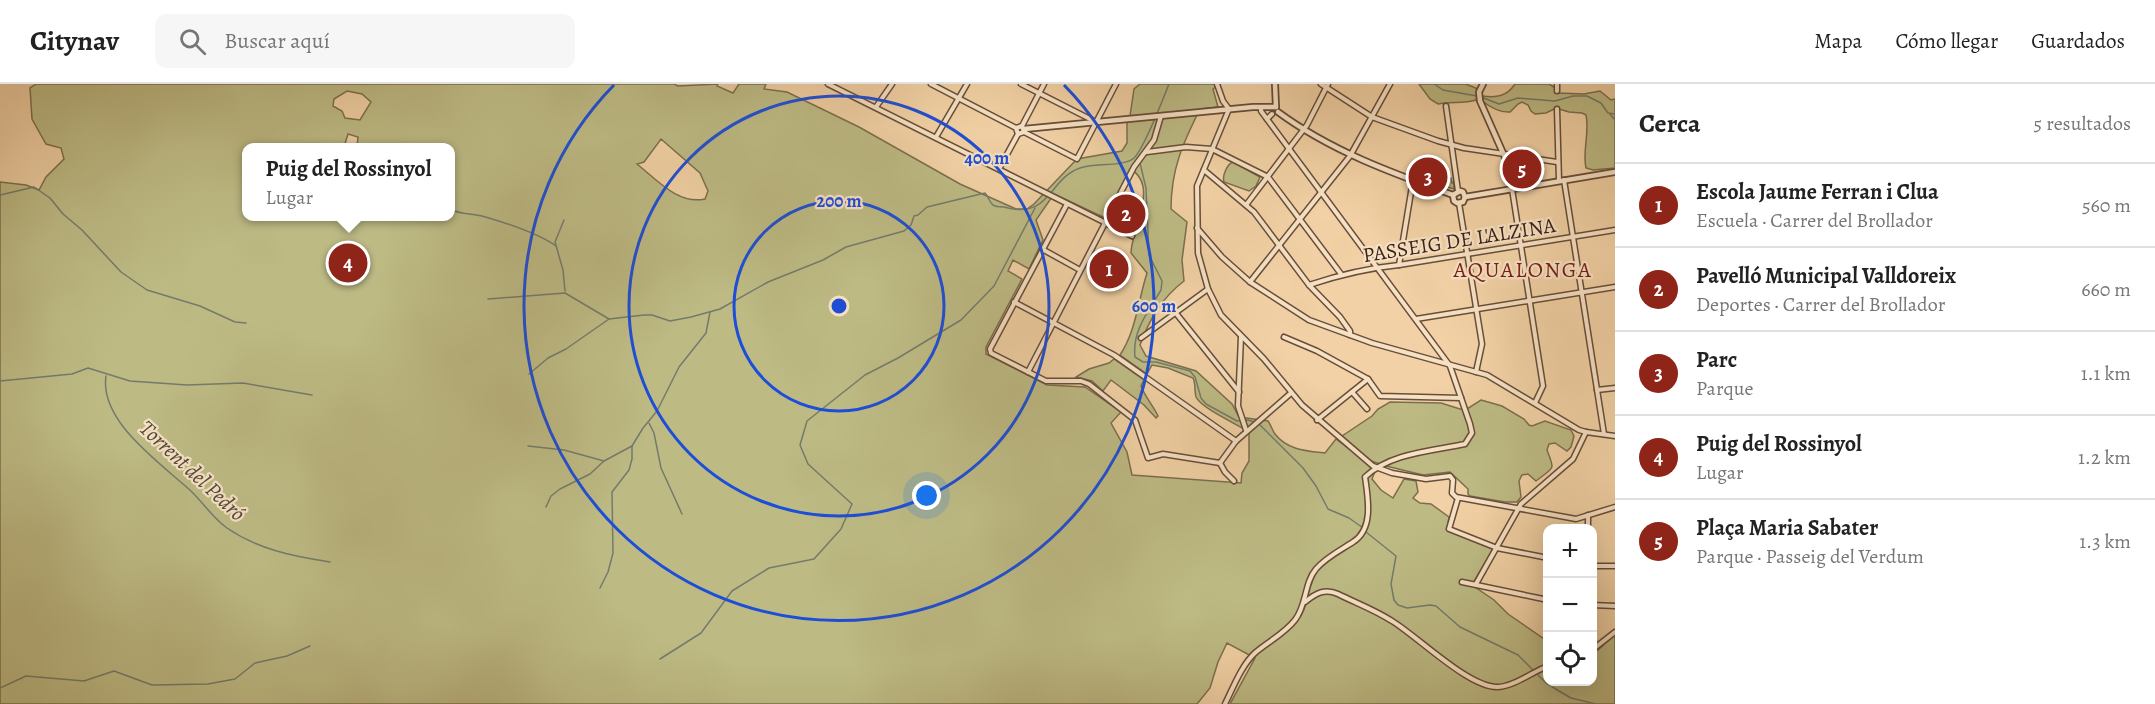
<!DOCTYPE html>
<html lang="es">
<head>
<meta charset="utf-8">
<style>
	:root { --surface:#fff; --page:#f6f6f6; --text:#222; --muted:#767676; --line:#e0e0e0; --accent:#8f2418 }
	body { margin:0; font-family:Alegreya,serif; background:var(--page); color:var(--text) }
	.controls { position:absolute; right:18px; bottom:18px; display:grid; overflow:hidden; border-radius:12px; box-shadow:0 6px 24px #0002 }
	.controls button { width:54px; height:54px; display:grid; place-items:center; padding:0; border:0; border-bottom:2px solid var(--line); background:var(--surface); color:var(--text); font:30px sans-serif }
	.you { position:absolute; left:927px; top:412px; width:21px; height:21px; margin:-15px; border:4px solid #fff; border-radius:50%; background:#1a73e8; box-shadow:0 0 0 9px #1a73e833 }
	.badge { display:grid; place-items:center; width:39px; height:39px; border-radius:50%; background:var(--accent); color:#fff; font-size:20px; font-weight:700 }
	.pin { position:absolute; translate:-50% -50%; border:3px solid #fff; box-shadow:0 2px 6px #0006 }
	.popup { position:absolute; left:242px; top:59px; width:213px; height:78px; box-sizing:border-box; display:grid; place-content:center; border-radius:12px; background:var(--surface); filter:drop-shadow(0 2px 4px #0005); font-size:20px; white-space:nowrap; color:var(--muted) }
	.popup b { font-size:22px; color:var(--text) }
	.popup::after { content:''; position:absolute; left:50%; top:100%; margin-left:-12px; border:12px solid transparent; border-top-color:var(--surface) }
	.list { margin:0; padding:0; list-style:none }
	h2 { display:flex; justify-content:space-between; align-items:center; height:78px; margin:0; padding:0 24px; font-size:26px }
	h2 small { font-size:20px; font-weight:400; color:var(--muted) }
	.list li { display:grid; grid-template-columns:39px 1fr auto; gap:18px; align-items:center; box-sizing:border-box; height:84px; padding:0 24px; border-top:2px solid var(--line) }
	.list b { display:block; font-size:22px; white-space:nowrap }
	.list p { margin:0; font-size:20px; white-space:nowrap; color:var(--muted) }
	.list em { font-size:20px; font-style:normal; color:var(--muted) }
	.icon { flex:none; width:33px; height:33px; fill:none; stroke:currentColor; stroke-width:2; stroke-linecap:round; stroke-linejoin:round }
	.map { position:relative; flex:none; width:1615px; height:620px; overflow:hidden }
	header { display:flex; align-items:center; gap:36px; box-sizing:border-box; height:84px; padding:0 30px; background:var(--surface); border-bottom:2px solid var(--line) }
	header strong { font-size:28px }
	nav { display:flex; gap:33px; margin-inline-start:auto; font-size:21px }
	.search { width:420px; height:54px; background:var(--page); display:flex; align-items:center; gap:15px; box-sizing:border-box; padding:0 21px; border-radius:12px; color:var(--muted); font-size:22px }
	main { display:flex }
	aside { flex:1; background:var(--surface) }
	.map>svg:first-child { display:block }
	.green { fill:#bdba84; stroke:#7c6e4e; stroke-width:1.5; fill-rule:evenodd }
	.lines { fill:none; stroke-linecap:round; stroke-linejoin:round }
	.stream { stroke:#747b6c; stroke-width:1.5 }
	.minor-casing { stroke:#684e3a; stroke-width:7 }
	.tertiary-casing { stroke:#684e3a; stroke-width:8 }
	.minor { stroke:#f6e1c4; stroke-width:4 }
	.tertiary { stroke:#f6e1c4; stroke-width:4.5 }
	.ring { fill:none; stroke:#1d4ed8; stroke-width:3 }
	.labels { text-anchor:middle; stroke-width:4.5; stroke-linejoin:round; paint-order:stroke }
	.street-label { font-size:21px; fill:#3a2217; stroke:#f6e1c4 }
	.neighbourhood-label { font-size:22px; letter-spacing:1.5px; fill:#7a1f14; stroke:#f6e1c4 }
	.water-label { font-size:22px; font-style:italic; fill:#52473a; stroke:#f6e1c4 }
	.centre { fill:#1d4ed8; stroke:#f6e1c4; stroke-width:3 }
	.ring-label { font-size:18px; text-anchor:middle; font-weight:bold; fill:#1d4ed8; stroke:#f6e1c4; stroke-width:4.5; stroke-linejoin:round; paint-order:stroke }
</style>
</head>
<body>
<header>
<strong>Citynav</strong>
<div class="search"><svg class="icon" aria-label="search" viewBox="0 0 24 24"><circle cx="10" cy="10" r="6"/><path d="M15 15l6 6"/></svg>Buscar aquí</div>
<nav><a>Mapa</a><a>Cómo llegar</a><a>Guardados</a></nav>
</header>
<main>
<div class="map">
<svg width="1615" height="620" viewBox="0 0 1615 620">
	<rect width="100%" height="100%" fill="#f1d1a5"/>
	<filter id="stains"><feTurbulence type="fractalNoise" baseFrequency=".00333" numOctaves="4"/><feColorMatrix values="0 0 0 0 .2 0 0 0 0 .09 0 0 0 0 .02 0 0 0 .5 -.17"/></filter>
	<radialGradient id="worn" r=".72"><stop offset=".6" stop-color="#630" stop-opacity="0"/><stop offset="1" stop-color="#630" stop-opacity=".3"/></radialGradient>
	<g class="green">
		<path d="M36,0H674L678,2L718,0L717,2L733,9L739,0H766L764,5L787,8L859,43L960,100L1016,125H1027L1034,120L1077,75L1122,67L1127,59V35L1130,32L1134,5L1140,0H1220L1213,5L1218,23L1200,25C1183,59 1171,85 1171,125L1187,138L1182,176L1184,197C1162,214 1150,234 1140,261L1146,272L1196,287L1232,320L1239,333L1268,337C1271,341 1272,346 1275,350C1287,366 1307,367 1325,369L1336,355L1376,385L1372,395L1381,406L1393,414L1404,395L1416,397L1418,408L1413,414L1420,419L1431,420L1449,433L1447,446L1493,465L1472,501L1494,516L1508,530L1547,557L1548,598H1592L1593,568L1598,566L1615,550V620H1230L1255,574L1227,559L1218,578L1210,604L1197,620H0V98L26,101L39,106L46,93L64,75L61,64L46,60L32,35L30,4ZM347,7L362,10L371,18L360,36L345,34L342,27L333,22L334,15ZM348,50L358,53L357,63H450V132H246V63H344ZM661,55L700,89L708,107L705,115C678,121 656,95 637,80L644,78ZM1130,85C1160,101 1131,146 1131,169L1147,189C1138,217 1136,247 1120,271L1147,290L1152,281L1168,284L1193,294C1196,300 1194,306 1196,313C1201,324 1237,340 1249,348V377L1242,389L1241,399L1132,391L1127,368L1111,339L1121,328L1085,303L1047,301L986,270V263L1022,195L1008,187L1013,176L1029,185L1043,156L1036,136L1054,110L1105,134Z"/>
		<path d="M1419,0H1466L1478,5L1479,11L1476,16C1463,20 1450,17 1438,20L1430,15Z"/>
		<path d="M1515,0H1549L1554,3L1557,9L1584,10L1600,7L1611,16L1615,15V84L1593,86L1586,84C1582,68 1590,48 1586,31L1582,29L1569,28L1556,24L1546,29L1535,30L1531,27L1528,21L1522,18L1518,20L1510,28C1500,29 1490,23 1482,17L1483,12C1497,14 1507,12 1515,0Z"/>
		<path d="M1509,74L1530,77L1534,101L1520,100L1514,95Z"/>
		<path d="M1233,78L1260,93L1256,102L1249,107L1224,98C1222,92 1227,80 1233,78Z"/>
		<path d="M1426,80H1436L1432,88L1439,96L1451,94L1452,99L1454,98V105L1417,94Z"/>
		<path d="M1114,275L1144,296L1141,302C1145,313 1153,321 1158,332L1156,334L1144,321L1111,296L1103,307L1092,297L1076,293L1089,285L1109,279Z"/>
		<path d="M1481,316L1502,322L1524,335L1529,341L1532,342L1545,337L1571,346L1574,352L1571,363L1567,367L1555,359L1549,360L1547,366C1555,387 1555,382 1536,397L1528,390L1522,391L1519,397L1521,413L1517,418H1505L1470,412L1468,410V405L1450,388L1423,391L1386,382L1371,377L1342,352L1372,332L1378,325L1390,318L1441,319L1460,325H1467Z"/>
	</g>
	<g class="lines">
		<g class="stream">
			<path d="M1434,0L1443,6L1477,12"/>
			<path d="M1481,13L1499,20L1518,14L1555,17L1573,12H1587L1601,19L1608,29L1615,30"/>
			<path d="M1610,30L1615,36"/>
			<path d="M1140,79L1146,104L1149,171L1162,197L1161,206C1148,228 1132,247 1135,273L1143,278H1156L1190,287L1195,293L1201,314L1206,320L1237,337L1248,336L1254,338"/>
			<path d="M0,111L34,103L50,114L63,130L82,146L121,188L147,206L200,222L235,238L246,239"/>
			<path d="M450,125C461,131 470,129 482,132C503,138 539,150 556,162"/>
			<path d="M564,136L555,158L563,186L565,207"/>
			<path d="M488,215L565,209L609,235L644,231H652L670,237L691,233L720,225L768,198L823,176L846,163L904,147L911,141L914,132L918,131L927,123L985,109C988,112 989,117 992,120C995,124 1000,122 1004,123C1051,136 1048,95 1080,84C1094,79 1124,83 1134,74C1144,65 1163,15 1169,0"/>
			<path d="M529,290L548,274L566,265L609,235"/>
			<path d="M106,292C99,338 162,380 192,408C203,419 214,435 227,444C259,466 293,472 330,478"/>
			<path d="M0,297L72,290L88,284L130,297L187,301L243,299L312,311"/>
			<path d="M649,339L654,349L661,384L682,430"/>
			<path d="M1259,340L1303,384L1316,402L1328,425L1349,434L1363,444"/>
			<path d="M528,362L564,366L604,377"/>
			<path d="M546,423L551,412L560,405L590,390L604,377L632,362L643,344L657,327L679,283L706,249L710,228"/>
			<path d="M1366,448L1396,472L1391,500L1394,516L1398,521L1407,524L1430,521L1436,522L1460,543L1518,571L1546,599L1559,607L1571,614L1596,620"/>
			<path d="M600,504L608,488L613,469L612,408L629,386L632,375V362"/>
			<path d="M660,575L701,549L732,507L769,484L814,475L841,445L852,420L808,380L800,361L807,337L865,291L898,274L961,236L994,202L1035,124"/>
			<path d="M0,604L26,592L84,597L114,587L152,601L208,600L235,595L255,579L287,572L310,562"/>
		</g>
		<g class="minor-casing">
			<g id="minor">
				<path d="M828,0L1132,152"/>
				<path d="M931,0L1016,44L1022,42L1024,48L1018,50L1016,44"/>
				<path d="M1021,0L1096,38"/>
				<path d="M1217,0L1223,17L1229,25L1197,102L1198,169L1208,205L1221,231L1264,275L1302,321L1373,382L1392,389L1426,395L1450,392L1453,396L1452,409L1456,413L1576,435L1615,423"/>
				<path d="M1321,0L1372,33L1438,57L1464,64L1557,78"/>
				<path d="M1557,0V7"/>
				<path d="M1446,22L1458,107"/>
				<path d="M876,23L892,0"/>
				<path d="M1557,25L1559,97"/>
				<path d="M1267,35L1272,30"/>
				<path d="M1022,42L1044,0"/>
				<path d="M1024,48L1077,75L1116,0"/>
				<path d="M936,53L967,0"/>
				<path d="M1147,68L1186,63L1212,65L1268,93L1341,190"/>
				<path d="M999,85L1018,50"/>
				<path d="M1204,86L1254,128L1309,201L1340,233L1350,247V251"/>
				<path d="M1564,96L1604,350"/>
				<path d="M1512,105L1543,302L1535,319"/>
				<path d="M1459,119L1482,260L1476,288"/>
				<path d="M1067,120L990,265L991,269L1046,297H1081L1089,300L1135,336L1148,374L1163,370L1220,379"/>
				<path d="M1246,121L1307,41L1328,0"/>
				<path d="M1197,144L1222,173L1250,198L1309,236L1372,259L1487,291L1579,346L1586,348L1615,352"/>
				<path d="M1042,165L1080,186"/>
				<path d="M1399,181L1413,96"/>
				<path d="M1250,198L1350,72L1390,0"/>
				<path d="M1309,201C1339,191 1368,184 1399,181L1615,146"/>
				<path d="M1014,218L1114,271L1236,357"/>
				<path d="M1175,228L1239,308"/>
				<path d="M1416,235L1615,203"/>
				<path d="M1241,253L1238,322L1246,346"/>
				<path d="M1284,253L1317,267L1368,295L1380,312L1461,314"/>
				<path d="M1141,254L1208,205"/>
				<path d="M1028,288L1134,83L1154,56L1161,32"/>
				<path d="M1597,306L1615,304"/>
				<path d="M1352,308L1367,325"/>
				<path d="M1317,336L1368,295"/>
				<path d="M1220,379L1236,357L1291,309"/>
				<path d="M1220,379L1225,388L1234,397"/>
				<path d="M1458,414L1449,445L1497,464L1548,474"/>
				<path d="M1588,431V444"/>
				<path d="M1592,482H1615"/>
				<path d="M1462,498L1548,516"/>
				<path d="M1476,500L1521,420L1573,375L1586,348"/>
				<path d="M1305,518C1316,509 1325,504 1338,510C1356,519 1375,526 1392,537C1417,552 1468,603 1497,603C1513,603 1532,588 1548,582"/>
				<path d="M1592,521L1615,522"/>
				<path d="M1592,566L1615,548"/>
				<path d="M1225,620C1233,604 1242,580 1256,568C1269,557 1284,550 1295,536C1307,521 1304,499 1316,485C1326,473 1341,466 1353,458C1374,445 1368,414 1365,393C1390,369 1432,367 1465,360L1472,349L1470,340L1450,282L1261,27V23"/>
			</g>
		</g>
		<g class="tertiary-casing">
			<g id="tertiary">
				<path d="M1275,0L1276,23"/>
				<path d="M1483,0L1479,8L1480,17L1507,78L1512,105"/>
				<path d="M1278,28C1331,67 1392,89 1453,111"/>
				<path d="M1024,45L1253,23H1276"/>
				<path d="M1453,111L1454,117L1457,119L1463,118L1465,113"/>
				<path d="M1453,111L1460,107L1463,108L1465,113"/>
				<path d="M1465,113L1615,88"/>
			</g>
		</g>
		<use href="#minor" class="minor"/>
		<use href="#tertiary" class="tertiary"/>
	</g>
	<g class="ring">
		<circle cx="839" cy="222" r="105"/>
		<circle cx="839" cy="222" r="210"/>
		<path d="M1064 1A315 315 0 1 1 614 1"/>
	</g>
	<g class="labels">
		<g class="street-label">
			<text transform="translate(1459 156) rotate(-9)" y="7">PASSEIG DE L'ALZINA</text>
		</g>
		<g class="neighbourhood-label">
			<text x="1523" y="193">AQUALONGA</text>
		</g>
		<g class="water-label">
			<text transform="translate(193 386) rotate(43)" y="8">Torrent del Pedró</text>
		</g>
	</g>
	<circle cx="839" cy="222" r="9" class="centre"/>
	<g class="ring-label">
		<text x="987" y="80">400 m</text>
		<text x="839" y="123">200 m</text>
		<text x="1154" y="228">600 m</text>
	</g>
	<rect width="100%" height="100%" filter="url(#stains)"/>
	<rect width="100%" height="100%" fill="url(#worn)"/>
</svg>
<div class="controls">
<button>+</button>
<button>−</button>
<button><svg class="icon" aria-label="locate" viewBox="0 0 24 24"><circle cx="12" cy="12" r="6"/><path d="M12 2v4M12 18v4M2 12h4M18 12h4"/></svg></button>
</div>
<div class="you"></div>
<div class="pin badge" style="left:1109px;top:185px">1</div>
<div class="pin badge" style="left:1126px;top:130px">2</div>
<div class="pin badge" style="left:1428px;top:93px">3</div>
<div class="pin badge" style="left:348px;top:179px">4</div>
<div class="popup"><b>Puig del Rossinyol</b>Lugar</div>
<div class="pin badge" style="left:1522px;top:85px">5</div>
</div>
<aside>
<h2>Cerca<small>5 resultados</small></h2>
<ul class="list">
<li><span class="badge">1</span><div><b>Escola Jaume Ferran i Clua</b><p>Escuela · Carrer del Brollador</p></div><em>560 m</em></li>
<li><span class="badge">2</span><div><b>Pavelló Municipal Valldoreix</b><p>Deportes · Carrer del Brollador</p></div><em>660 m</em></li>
<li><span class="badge">3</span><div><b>Parc</b><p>Parque</p></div><em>1.1 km</em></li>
<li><span class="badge">4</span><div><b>Puig del Rossinyol</b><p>Lugar</p></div><em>1.2 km</em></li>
<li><span class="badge">5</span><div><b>Plaça Maria Sabater</b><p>Parque · Passeig del Verdum</p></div><em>1.3 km</em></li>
</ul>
</aside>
</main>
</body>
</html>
